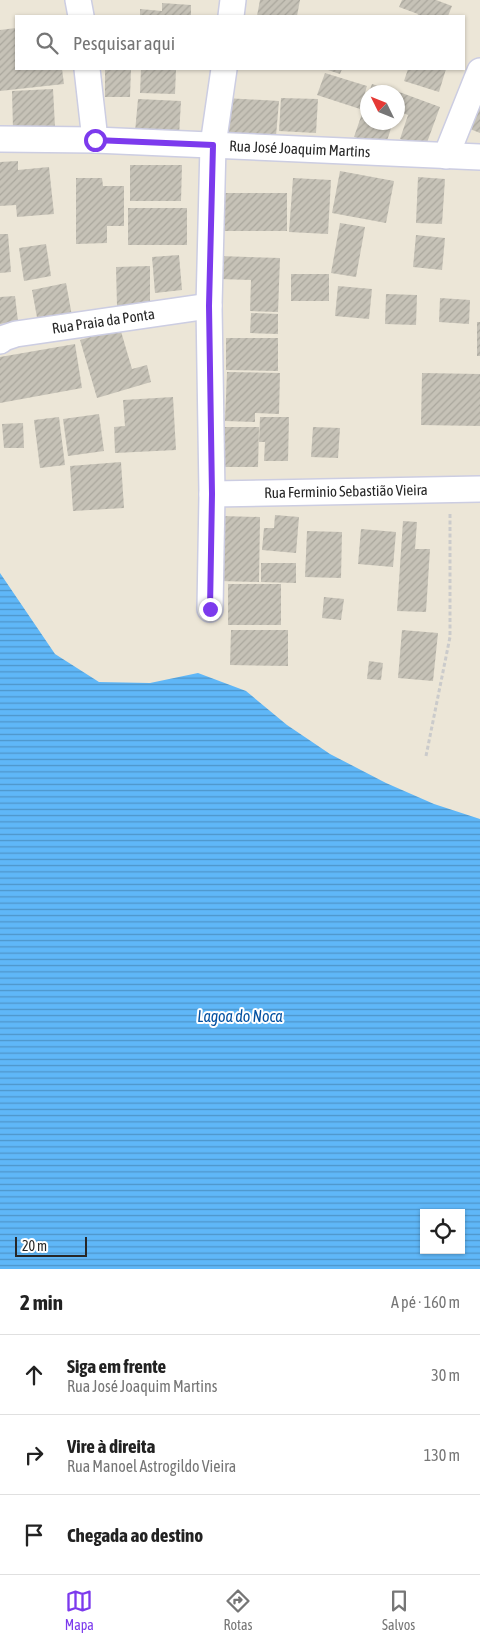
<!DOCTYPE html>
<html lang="pt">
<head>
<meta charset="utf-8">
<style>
	:root { --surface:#fff; --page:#f2f2f2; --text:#222; --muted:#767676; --line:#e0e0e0; --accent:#7c3aed }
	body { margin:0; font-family:"Asap Condensed",sans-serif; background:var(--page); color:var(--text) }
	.controls { position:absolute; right:15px; bottom:15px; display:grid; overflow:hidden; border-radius:0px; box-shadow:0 1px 4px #0004 }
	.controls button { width:45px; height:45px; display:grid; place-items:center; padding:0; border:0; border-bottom:1px solid var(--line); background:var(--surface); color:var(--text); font:25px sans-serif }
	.compass { position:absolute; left:360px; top:85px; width:45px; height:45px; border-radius:50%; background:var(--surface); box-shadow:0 1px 4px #0004; rotate:313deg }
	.scale { position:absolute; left:15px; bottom:12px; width:72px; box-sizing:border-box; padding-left:5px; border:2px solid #272727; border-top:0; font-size:14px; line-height:18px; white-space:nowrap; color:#272727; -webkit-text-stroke:4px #fff; paint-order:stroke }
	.stop { position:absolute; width:15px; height:15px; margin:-11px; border:4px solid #7c3aed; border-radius:50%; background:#fff }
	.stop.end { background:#7c3aed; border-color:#fff; box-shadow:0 1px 5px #0008 }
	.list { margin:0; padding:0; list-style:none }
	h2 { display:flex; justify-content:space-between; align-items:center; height:65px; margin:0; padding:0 20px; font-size:21px }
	h2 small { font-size:16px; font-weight:400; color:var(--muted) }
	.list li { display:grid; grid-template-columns:32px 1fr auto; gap:15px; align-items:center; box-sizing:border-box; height:80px; padding:0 20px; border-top:1px solid var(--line) }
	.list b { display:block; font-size:19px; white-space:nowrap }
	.list p { margin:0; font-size:16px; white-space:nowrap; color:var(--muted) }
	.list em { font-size:16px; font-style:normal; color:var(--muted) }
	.icon { flex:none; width:28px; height:28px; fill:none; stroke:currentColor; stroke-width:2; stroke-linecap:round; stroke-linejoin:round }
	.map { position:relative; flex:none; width:480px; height:1269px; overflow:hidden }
	.search { position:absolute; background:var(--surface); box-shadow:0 1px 4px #0004; left:15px; right:15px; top:15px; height:55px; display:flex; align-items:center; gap:12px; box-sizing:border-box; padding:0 18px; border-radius:0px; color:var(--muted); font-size:19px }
	.sheet { height:305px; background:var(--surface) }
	nav { display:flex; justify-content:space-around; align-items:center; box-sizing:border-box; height:70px; border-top:1px solid var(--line); background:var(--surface); font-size:14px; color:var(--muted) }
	nav a { display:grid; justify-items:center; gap:2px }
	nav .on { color:var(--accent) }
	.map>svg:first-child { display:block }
	.water { fill:url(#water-rules); fill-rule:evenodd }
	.building { fill:url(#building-hatch) }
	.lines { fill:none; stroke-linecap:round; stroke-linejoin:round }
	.minor-casing { stroke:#cccde2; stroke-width:28 }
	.path { stroke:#cbcbcb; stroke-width:3; stroke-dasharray:4 2.5; stroke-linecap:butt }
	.minor { stroke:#fff; stroke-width:25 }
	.route { stroke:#7c3aed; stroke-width:6 }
	.labels { text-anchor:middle; stroke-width:4; stroke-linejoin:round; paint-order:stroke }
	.street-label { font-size:15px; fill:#272727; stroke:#fff }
	.water-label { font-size:16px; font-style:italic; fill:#0250a0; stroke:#fff }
</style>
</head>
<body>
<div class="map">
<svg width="480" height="1269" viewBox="0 0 480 1269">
	<defs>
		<pattern id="water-rules" width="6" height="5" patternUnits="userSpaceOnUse" patternTransform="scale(1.25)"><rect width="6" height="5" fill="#5fb7f8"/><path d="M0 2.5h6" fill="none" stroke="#4e95c9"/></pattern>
		<pattern id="building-hatch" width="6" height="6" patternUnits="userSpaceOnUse" patternTransform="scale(1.25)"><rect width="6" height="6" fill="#c6c2b7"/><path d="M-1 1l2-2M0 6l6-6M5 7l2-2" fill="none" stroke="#aaa79d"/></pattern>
	</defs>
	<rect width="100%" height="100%" fill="#ece6d7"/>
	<path class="water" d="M0,573L55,654L99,682L150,683L198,673L246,691L287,725L330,754L386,783L434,804L480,819V1269H0ZM424,1213H461V1250H424Z"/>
	<g class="building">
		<path d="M260,0H300L297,16H257Z"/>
		<path d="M402,0H436L452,6L448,16H417L418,14L399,7Z"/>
		<path d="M162,3L191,5V16H140V9L162,11Z"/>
		<path d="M16,28V69H62L64,84L0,91V30Z"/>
		<path d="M105,69H131L130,97H105Z"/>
		<path d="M141,69H176L175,94L140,93Z"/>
		<path d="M325,69H342L340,74Z"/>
		<path d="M408,69H446L439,92L404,81Z"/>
		<path d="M325,73L367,86L360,109L317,95Z"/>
		<path d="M372,84L387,89L386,92H369Z"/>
		<path d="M53,89L55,127L13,129L12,91Z"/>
		<path d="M391,89L440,107L425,148L400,139L408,115L398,111V92H389Z"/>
		<path d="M225,98L279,101L276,136L222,133Z"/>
		<path d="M281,98L318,99L316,133L279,131Z"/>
		<path d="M138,99L181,101L179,135L135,132Z"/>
		<path d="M367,99L368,122H393L385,147L354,137Z"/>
		<path d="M480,105V133L470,129Z"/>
		<path d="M18,161V170L49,167L54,214L17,217L16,205L0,206V162Z"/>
		<path d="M130,165H182L181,201H130Z"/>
		<path d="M340,171L394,181L386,223L332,213Z"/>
		<path d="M418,177L445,179L442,224L416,223Z"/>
		<path d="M76,178H102L103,186H124V226H107V243L76,244Z"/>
		<path d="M293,178L331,180L328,234L289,232Z"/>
		<rect x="216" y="193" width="71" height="38"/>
		<rect x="128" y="208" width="59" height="37"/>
		<path d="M340,223L365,227L356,277L331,273Z"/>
		<path d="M0,234H8L11,272L0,273Z"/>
		<path d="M416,235L445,238L442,270L413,267Z"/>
		<path d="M46,244L51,276L24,281L19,248Z"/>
		<path d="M179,255L182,290L155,293L152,257Z"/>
		<path d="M219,256L280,258L278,312L250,311L251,280L218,279Z"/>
		<path d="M150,266V305L117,306L116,267Z"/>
		<rect x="291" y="274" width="38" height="27"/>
		<path d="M66,283L72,316L38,323L32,290Z"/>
		<path d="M338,286L372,289L369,319L335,316Z"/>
		<path d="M386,294L417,295L416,325L385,324Z"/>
		<path d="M15,296L18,321L0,324V297Z"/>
		<path d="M440,298L470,300L469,324L439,322Z"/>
		<path d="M251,313L278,314V334L250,333Z"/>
		<rect x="477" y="322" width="3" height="34"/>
		<path d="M120,328L132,369L147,365L151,382L97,398L80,340Z"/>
		<path d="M226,338H278V371L226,370Z"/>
		<path d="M75,344L82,388L0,403V357Z"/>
		<path d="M227,372L280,373L279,414L255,413V422L225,421Z"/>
		<path d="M422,373L480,374V426L421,425Z"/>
		<path d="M173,397L176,450L115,453L114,427L125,426L123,400Z"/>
		<path d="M99,414L104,451L68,456L63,419Z"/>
		<path d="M59,417L65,465L40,468L34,420Z"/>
		<path d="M260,417H289L288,461H264L265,442H259Z"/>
		<path d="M23,423L24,448H4L2,424Z"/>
		<path d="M220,427H259L258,467H219Z"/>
		<path d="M313,427L340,428L338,458L311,457Z"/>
		<path d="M121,462L124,508L73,511L70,466Z"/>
		<path d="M275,515L299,517L296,553L262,550L264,528H274Z"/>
		<path d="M221,516L260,517L259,582L220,581Z"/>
		<path d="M403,521L417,522L415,549H430L426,612L397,611Z"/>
		<path d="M361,529L396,532L393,567L358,564Z"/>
		<path d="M307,531L342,532L341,578L305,577Z"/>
		<path d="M261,563H296V583L261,582Z"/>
		<rect x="228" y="584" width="53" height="41"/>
		<path d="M324,597L344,599L341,620L322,618Z"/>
		<path d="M231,630H288V666L230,665Z"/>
		<path d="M402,630L438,633L433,681L398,678Z"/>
		<path d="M369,661L383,663L381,680L367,679Z"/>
	</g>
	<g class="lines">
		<g class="minor-casing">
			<g id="minor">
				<path d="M78,0L81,16"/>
				<path d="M231,16L233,0"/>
				<path d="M87,69L95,140"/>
				<path id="s1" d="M0,139L95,140L480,157"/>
				<path d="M446,156L480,71"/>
				<path id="s2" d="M0,341L4,338L16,334L209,306"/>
				<path id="s3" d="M212,494L480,489"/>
				<path d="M210,609L212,494L209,306L213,145L224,69"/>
			</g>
		</g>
		<path class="path" d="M426,756L450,637V514"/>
		<use href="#minor" class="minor"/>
	</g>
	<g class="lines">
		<path class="route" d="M95,140L213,145L209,306L212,494L210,609"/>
	</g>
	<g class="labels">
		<g class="street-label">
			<text dy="5" stroke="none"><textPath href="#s1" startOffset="300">Rua José Joaquim Martins</textPath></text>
			<text dy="5" stroke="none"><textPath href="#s2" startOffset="106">Rua Praia da Ponta</textPath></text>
			<text dy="5" stroke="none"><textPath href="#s3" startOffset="134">Rua Ferminio Sebastião Vieira</textPath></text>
		</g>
		<g class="water-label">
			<text x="240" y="1022">Lagoa do Noca</text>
		</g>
	</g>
</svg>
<div class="controls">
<button><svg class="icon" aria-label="locate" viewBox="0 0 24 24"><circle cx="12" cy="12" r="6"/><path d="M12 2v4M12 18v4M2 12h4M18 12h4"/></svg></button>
</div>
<svg class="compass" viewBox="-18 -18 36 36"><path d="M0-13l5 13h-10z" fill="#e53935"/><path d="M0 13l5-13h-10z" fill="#767676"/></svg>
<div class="scale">20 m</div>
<div class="stop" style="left:95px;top:140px"></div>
<div class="stop end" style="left:210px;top:609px"></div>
<div class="search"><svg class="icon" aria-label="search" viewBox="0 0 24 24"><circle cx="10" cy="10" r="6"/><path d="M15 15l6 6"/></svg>Pesquisar aqui</div>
</div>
<section class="sheet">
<h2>2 min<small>A pé · 160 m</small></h2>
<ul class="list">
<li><svg class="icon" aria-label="ahead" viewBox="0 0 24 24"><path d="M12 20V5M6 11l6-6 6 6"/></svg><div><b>Siga em frente</b><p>Rua José Joaquim Martins</p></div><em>30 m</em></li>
<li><svg class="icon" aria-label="right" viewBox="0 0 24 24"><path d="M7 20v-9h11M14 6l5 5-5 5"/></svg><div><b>Vire à direita</b><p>Rua Manoel Astrogildo Vieira</p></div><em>130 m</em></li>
<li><svg class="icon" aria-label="arrive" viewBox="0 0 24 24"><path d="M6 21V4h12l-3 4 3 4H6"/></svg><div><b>Chegada ao destino</b></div></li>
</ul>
</section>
<nav>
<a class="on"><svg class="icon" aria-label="map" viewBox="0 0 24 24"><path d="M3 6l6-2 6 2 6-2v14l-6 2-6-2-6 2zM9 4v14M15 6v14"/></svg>Mapa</a>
<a><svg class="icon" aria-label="directions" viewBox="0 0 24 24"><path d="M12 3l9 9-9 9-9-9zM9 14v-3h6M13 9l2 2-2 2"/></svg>Rotas</a>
<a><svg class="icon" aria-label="saved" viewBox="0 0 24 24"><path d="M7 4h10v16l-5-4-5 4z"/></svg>Salvos</a>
</nav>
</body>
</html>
